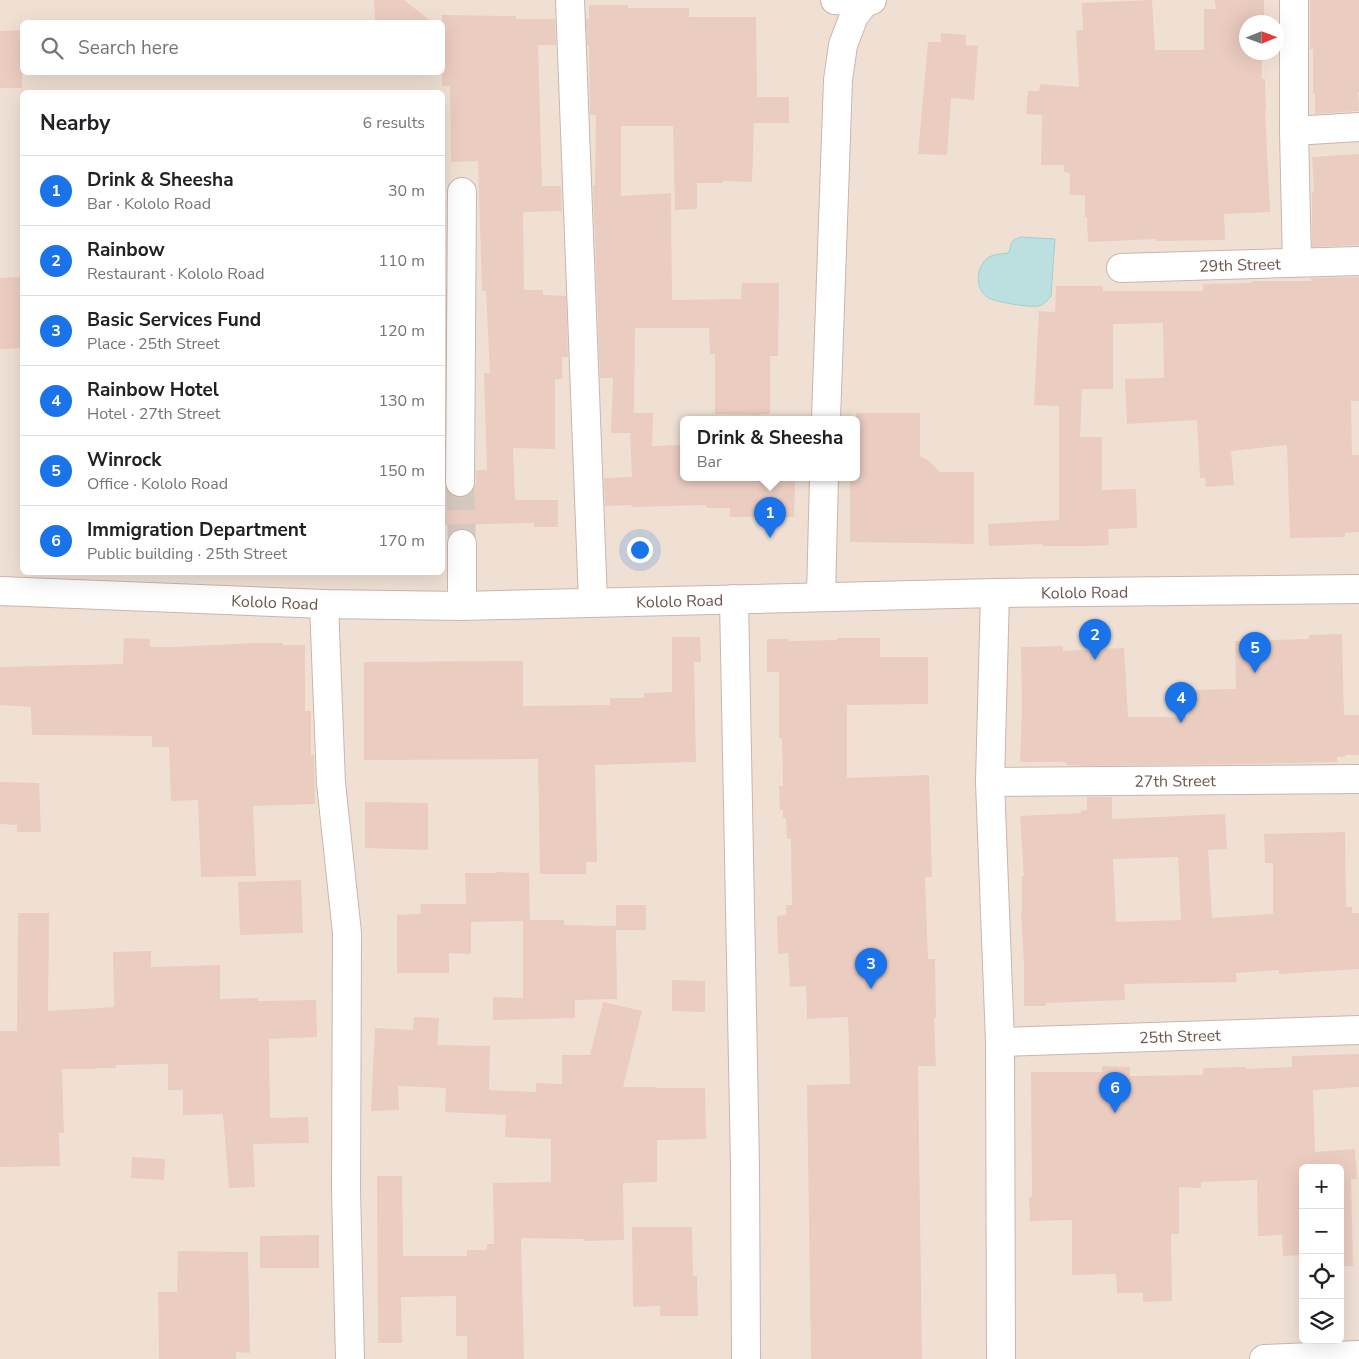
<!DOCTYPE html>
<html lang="en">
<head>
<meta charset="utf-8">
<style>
	:root { --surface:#fff; --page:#f6f6f6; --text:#202124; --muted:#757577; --line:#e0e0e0; --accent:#1a73e8 }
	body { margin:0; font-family:"Nunito Sans",sans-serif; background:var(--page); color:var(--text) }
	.controls { position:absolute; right:15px; bottom:15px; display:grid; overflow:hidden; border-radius:8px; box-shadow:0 5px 20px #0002 }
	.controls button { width:45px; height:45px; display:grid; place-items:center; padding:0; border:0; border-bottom:1px solid var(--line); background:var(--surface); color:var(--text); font:25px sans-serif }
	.compass { position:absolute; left:1239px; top:15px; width:45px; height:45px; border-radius:50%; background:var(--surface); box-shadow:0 5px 20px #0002; rotate:89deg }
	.you { position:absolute; left:639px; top:549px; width:18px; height:18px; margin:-12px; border:4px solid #fff; border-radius:50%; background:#1a73e8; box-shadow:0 0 0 8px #1a73e833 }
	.badge { display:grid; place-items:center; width:32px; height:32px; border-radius:50%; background:var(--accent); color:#fff; font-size:16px; font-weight:700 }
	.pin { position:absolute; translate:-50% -41px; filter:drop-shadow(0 1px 2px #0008) }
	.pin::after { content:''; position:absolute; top:26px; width:18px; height:15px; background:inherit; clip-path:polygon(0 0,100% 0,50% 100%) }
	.popup { position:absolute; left:680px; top:416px; width:180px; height:65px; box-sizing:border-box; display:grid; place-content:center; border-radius:8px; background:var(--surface); filter:drop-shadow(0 1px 4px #0005); font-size:16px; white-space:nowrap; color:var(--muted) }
	.popup b { font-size:19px; color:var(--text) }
	.popup::after { content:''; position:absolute; left:50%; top:100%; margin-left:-10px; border:10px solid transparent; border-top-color:var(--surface) }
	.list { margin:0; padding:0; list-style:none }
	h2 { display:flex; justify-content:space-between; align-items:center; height:65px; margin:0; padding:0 20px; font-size:21px }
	h2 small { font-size:16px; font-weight:400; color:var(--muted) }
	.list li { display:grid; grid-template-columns:32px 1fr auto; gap:15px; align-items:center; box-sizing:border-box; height:70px; padding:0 20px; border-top:1px solid var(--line) }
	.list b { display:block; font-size:19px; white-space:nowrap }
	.list p { margin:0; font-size:16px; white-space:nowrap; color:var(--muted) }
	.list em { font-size:16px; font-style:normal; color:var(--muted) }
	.icon { flex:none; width:28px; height:28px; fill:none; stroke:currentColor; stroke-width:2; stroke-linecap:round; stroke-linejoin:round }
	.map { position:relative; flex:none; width:1359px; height:1359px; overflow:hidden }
	.search { position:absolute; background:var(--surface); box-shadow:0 5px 20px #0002; left:20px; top:20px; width:425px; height:55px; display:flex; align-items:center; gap:12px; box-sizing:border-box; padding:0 18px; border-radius:8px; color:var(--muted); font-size:19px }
	.panel { position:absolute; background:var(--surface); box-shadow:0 5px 20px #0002; left:20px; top:90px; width:425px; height:485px; border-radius:8px }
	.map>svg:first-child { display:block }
	.residential { fill:#f0e0d4; fill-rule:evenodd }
	.water { fill:#bcdfe0; stroke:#a3cfd1 }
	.building { fill:#ebccc0; fill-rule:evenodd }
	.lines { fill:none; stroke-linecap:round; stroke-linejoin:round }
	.minor-tunnel { stroke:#d6c8bf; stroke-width:28; stroke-dasharray:28 14; stroke-linecap:butt }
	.minor-casing { stroke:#c9b6ac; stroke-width:30 }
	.minor { stroke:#fff; stroke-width:28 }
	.labels { text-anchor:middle; stroke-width:4; stroke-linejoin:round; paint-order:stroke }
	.street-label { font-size:16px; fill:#6f554d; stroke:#fdf3ea }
</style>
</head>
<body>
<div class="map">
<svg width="1359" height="1359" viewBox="0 0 1359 1359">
	<rect width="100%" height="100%" fill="#f9efe5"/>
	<path class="residential" d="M0,0H1359V1359H0ZM22,22H442V72H22ZM1246,22H1276V52H1246ZM22,92H442V572H22ZM684,419H856V477H684ZM1303,1168H1340V1340H1303Z"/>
	<path class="water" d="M1021,237L1055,239L1051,296C1047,301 1045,304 1039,306C1032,308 993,302 987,297C974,287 976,266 989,257C994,254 1002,254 1008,253C1014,244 1006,242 1021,237Z"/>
	<g class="building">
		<path d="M374,0H404L432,22H375Z"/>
		<path d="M1152,0L1155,50H1204V9H1216L1215,0H1264V22H1246V52H1262V79H1265L1266,110H1265L1270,212L1224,214L1225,240L1156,241V239L1088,242L1087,217H1085V195H1070V173L1064,172V165H1041L1042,115L1026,114L1028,91H1039L1040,84L1079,87L1076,31L1083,30L1082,3Z"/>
		<path d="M1310,0H1359V92H1358L1359,111L1315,114V94H1313V49H1310Z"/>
		<path d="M589,5H628V8H689V17H756L757,97H789V123H754L752,182L723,181V183H697V209L675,210L673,126H621V196L671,193L672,300L741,299L742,283H779L778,356H770V414H761V415L715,414V354H710L709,328H635L634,413H653L652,446L684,445V477H795L794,517H730V508H706V505L632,507V505L605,506L604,478L632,477L630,433H611L613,378H600L593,185H595L596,115H590L589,45H587L586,19H589Z"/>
		<path d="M442,15L516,16V19H555L556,45H538L542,186H561L562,211L523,212L524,290H543V295L566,296L568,357H562V379H555V449L513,448L515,500H558V527H534V523L442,525V470H444V482L447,490L453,496L460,498L468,495L474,489L476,482V470H487L484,373H490L486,291H482L478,161L451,162L450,86H442Z"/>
		<path d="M22,30V88H0V31Z"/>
		<path d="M941,33L966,35V45L978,46L974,100L951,98L947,155L918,154L928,42H941Z"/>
		<path d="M1359,154V245L1312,247V192H1314L1312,157Z"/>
		<path d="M22,277V348L0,349V278Z"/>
		<path d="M1359,277V401H1351L1352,455H1359V532L1345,533V537L1290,538L1287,445L1231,451L1234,485L1206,487L1205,478H1200L1197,420L1127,424L1125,379L1164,378L1163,323L1113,324V389H1082L1080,437H1102V490L1136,489L1137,528L1108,529L1109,545L1088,546H1043V544L989,546L988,524L1059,520V406L1034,405L1039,311L1055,312L1056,286H1103V291H1203V284L1252,283V281H1311V278Z"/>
		<path d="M856,413H920V456L929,461L940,472H974V544L850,542V477H856Z"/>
		<path d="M1342,634L1344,715H1359V755H1345V757H1337V762L1245,764L1087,766L1066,765V762H1020L1022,708L1021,647L1063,646V651L1124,648L1128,717H1188V690L1236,689L1235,641L1309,639V635Z"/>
		<path d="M672,637H700L701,662H694L696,762L595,765L597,862H586V874H540L538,759L364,760V662L523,661V706L610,705V698H644V693L672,692Z"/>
		<path d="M124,638L150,639V647H175L254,643H283V645H305V711H311V755H314L315,804L253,806L256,876L201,877L198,800L171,801L169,747H152V736L32,735L31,707L0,705V667L123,664Z"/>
		<path d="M837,638H880V657H928V704L847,705V778L929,775L932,877H925L928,959H935L936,1018H934L936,1066H918L922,1359H811L807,1085L850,1084L848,1017L807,1019L806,986L790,987L788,953L778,954L777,916L786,915V905H792L791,839H787L786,818H783V810H780L779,786H783L782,738H779V672H767V639H789V641L837,640Z"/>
		<path d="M0,782L39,783L41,832H17V825L0,824Z"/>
		<path d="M1087,797H1112V819L1225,814L1227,849L1208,850L1212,918L1273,914V863H1265L1264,834L1345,832L1346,907H1352V913H1359V969L1279,974V970L1236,973L1237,982L1124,984L1125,1000L1046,1003V1006H1024V965L1021,913L1022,912V876H1024L1020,816L1081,813V811L1087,810ZM1178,857L1181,920L1116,922L1113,859Z"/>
		<path d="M365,802L428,803V850L365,848Z"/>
		<path d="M496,872L529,873L530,920H564V925L616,926V905H646V930H616L617,999L575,1000V1018L493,1020V997L523,998V921L471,922V954L449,953V973H397V915L420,914L421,904H466L465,873H496Z"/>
		<path d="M301,880L303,933L240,935L238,882Z"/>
		<path d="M18,913H49L48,1011L114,1007L113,952L151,951V967L220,965V999L258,998V1001L316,1000L317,1037L269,1039L270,1118L308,1117L309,1143L253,1144L255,1187L229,1188L223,1114L183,1115V1090H168V1064L116,1065V1068H96V1069H62L64,1133H59L60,1166L0,1167V1031H17Z"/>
		<path d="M672,980L705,981V1012L672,1011Z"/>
		<path d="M603,1002L642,1011L623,1087H657V1088H705L706,1139L657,1140V1182L623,1183L624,1240L585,1241L584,1239L521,1238L524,1359H467V1336H456V1296L401,1297L402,1343H378L377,1176H402L403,1256H467V1250H487V1244H494L493,1183L551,1182V1139L505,1137L506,1115L445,1112L446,1088L398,1086L399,1110L371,1111L375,1028L413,1030L414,1017L439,1018L437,1045L490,1046L489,1090L536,1092V1083L562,1084V1055H590Z"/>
		<path d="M1359,1054V1087L1313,1090L1315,1152L1355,1149L1357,1179H1351L1353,1266H1340V1168H1303V1258V1255L1283,1256L1282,1235L1258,1236L1257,1180L1201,1182V1188L1179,1187V1234H1171L1172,1301L1143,1302V1293H1117L1116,1274L1072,1275V1220L1030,1221L1029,1197H1032L1031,1072H1102V1066L1130,1067V1076L1203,1075V1068L1246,1067V1069L1292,1067V1056Z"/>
		<path d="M132,1157L165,1159L164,1180L131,1178Z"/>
		<path d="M632,1227H692L693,1276H697L698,1316H660V1306L633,1307Z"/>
		<path d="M319,1235V1268H260V1236Z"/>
		<path d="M178,1251L248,1252L250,1353L236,1352V1359H159L158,1292H177Z"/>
	</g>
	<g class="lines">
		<path class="minor-tunnel" d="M460,482L462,544"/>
		<g class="minor-casing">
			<g id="minor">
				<path d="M570,0L593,602"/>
				<path d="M835,0L865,2"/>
				<path d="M1294,0V131L1297,262"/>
				<path d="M1294,131L1359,127"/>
				<path id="s1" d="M1121,268L1359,261"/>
				<path d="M826,419L838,80L843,45L854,16L865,2L872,0"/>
				<path d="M460,482L462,192"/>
				<path id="s2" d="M0,591L324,604L462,606L995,593L1359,589"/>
				<path d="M995,593L990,782L1000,1042L1001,1359"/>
				<path d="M821,596L824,477"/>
				<path d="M734,599L745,1166L746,1359"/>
				<path d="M324,604L331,783L347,933L346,1190L350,1359"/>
				<path d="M462,606V544"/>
				<path id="s3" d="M990,782L1359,779"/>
				<path id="s4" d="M1000,1042L1359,1030"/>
				<path d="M1264,1359L1359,1355"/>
			</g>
		</g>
		<use href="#minor" class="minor"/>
	</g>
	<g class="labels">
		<g class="street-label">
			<text dy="6" stroke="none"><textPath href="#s1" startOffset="119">29th Street</textPath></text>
			<text dy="6" stroke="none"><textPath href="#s2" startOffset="1085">Kololo Road</textPath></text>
			<text dy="6" stroke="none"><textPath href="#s2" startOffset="680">Kololo Road</textPath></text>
			<text dy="6" stroke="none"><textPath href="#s2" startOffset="275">Kololo Road</textPath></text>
			<text dy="6" stroke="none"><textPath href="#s3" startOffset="185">27th Street</textPath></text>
			<text dy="6" stroke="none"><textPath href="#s4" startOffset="180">25th Street</textPath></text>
		</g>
	</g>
</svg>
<div class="controls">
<button>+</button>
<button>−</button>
<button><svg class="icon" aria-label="locate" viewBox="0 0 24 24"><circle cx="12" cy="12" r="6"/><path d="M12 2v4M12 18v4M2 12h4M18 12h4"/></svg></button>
<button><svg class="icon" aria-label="layers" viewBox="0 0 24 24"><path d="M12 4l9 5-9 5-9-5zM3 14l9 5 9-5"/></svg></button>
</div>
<svg class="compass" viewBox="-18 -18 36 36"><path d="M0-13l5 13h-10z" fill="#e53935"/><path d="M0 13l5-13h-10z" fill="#757577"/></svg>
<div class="you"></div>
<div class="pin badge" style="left:770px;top:538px">1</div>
<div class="popup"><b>Drink &amp; Sheesha</b>Bar</div>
<div class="pin badge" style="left:1095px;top:660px">2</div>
<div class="pin badge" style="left:871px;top:989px">3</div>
<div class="pin badge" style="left:1181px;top:723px">4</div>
<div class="pin badge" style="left:1255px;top:673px">5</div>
<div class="pin badge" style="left:1115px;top:1113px">6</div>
<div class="search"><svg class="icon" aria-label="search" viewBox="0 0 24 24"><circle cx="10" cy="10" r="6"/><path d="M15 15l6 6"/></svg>Search here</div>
<section class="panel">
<h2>Nearby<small>6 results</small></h2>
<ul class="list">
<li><span class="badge">1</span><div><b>Drink &amp; Sheesha</b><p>Bar · Kololo Road</p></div><em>30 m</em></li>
<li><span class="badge">2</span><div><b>Rainbow</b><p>Restaurant · Kololo Road</p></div><em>110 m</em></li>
<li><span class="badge">3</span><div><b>Basic Services Fund</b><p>Place · 25th Street</p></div><em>120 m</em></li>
<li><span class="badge">4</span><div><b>Rainbow Hotel</b><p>Hotel · 27th Street</p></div><em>130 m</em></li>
<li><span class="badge">5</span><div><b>Winrock</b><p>Office · Kololo Road</p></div><em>150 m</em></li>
<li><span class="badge">6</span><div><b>Immigration Department</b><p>Public building · 25th Street</p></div><em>170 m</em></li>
</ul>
</section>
</div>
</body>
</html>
